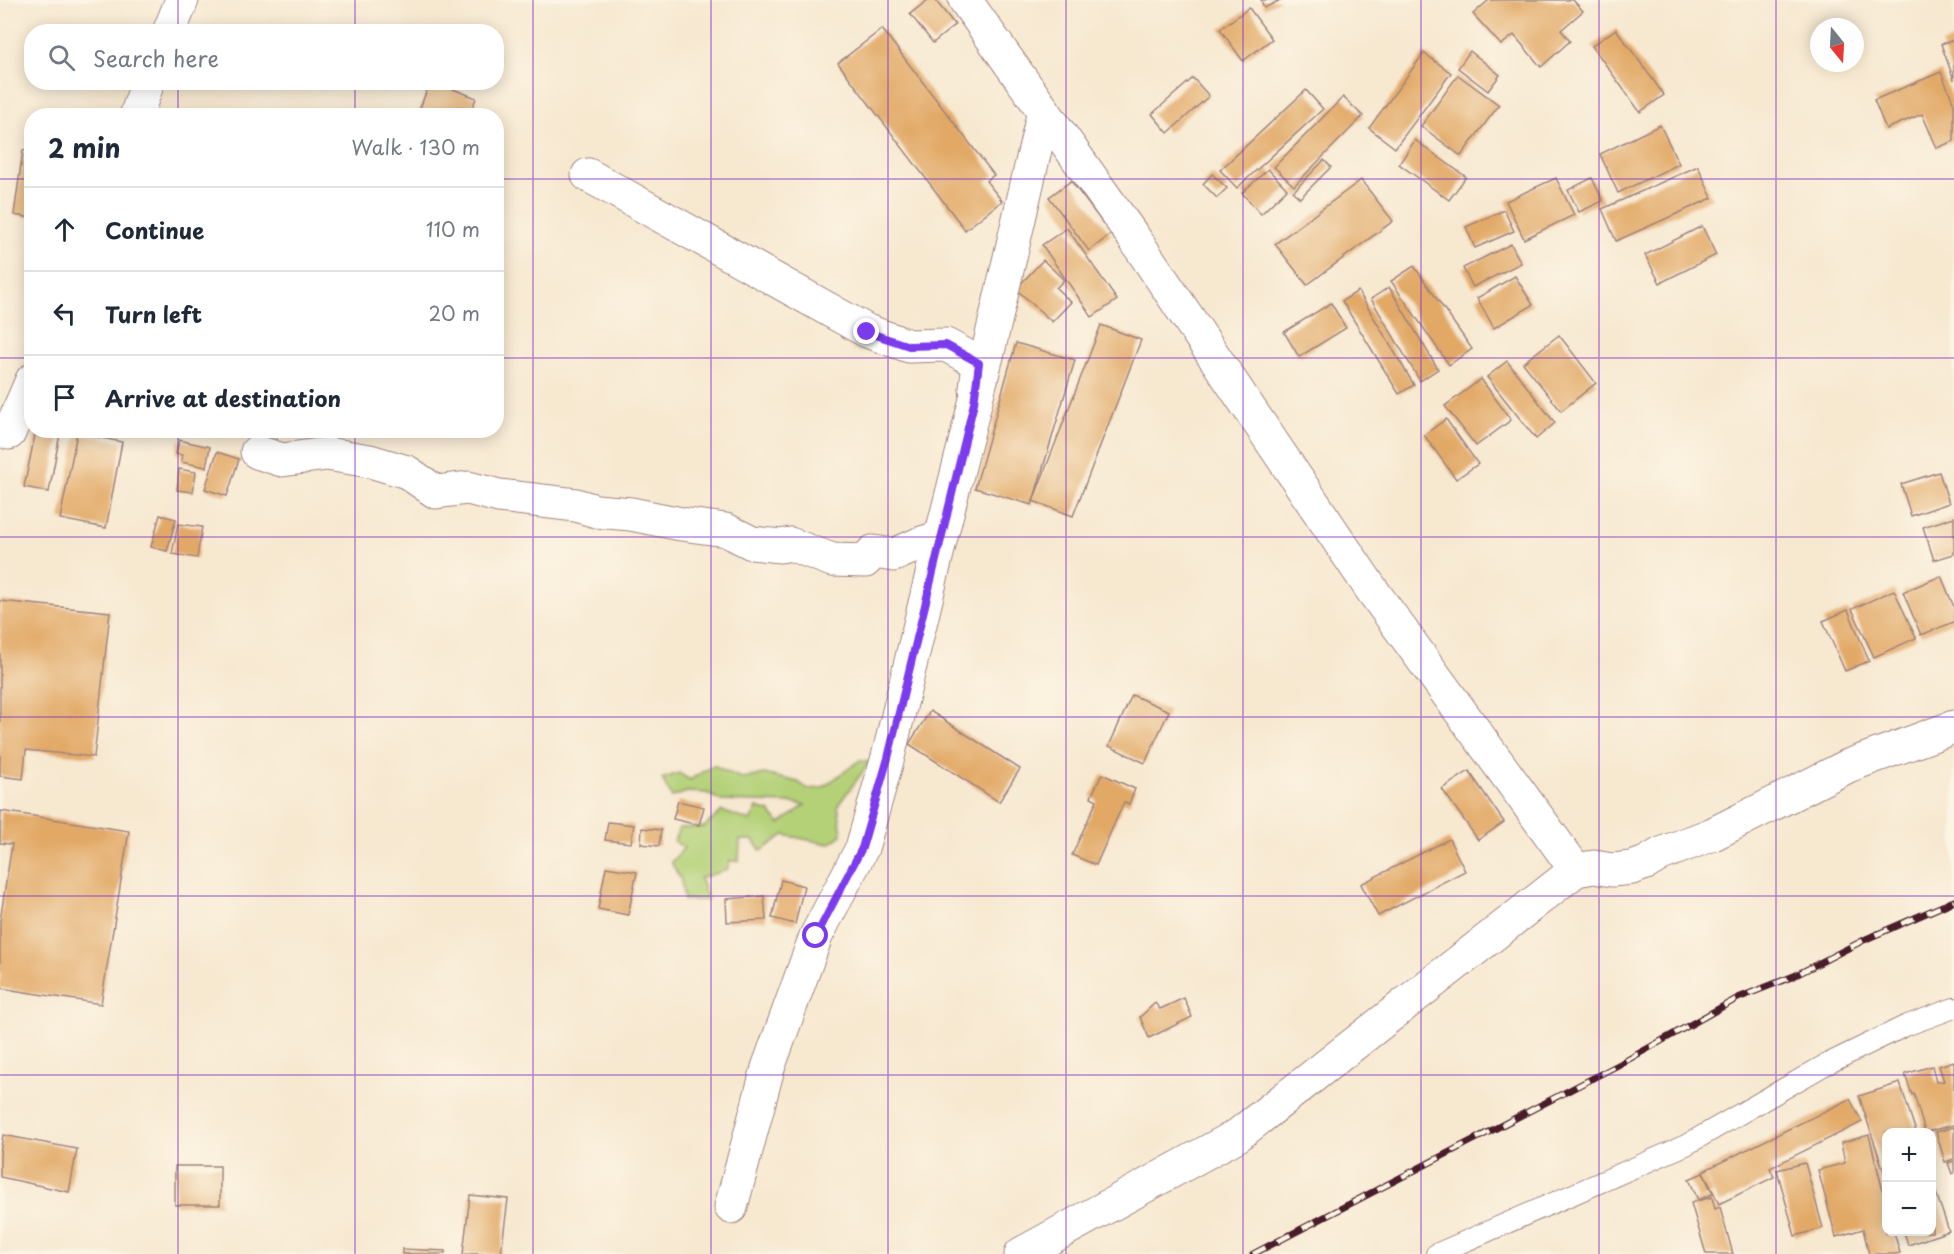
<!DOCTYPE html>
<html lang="en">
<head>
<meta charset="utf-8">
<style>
	:root { --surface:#fff; --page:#f6f6f7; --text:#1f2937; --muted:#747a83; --line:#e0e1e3 }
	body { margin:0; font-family:"Playpen Sans",sans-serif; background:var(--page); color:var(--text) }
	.controls { position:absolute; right:18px; bottom:18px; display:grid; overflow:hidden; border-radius:12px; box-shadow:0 3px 15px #0003 }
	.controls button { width:54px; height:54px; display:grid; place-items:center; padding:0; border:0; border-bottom:2px solid var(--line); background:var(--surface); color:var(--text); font:30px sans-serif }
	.compass { position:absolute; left:1810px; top:18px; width:54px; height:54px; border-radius:50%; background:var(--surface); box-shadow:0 3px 15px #0003; rotate:162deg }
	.stop { position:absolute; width:18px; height:18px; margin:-14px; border:4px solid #7c3aed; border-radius:50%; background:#fff }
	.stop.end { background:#7c3aed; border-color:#fff; box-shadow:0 2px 6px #0008 }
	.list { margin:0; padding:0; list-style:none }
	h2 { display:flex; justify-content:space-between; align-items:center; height:78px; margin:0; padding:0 24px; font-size:26px }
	h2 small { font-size:20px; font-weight:400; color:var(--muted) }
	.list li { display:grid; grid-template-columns:39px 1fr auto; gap:18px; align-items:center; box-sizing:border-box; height:84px; padding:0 24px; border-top:2px solid var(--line) }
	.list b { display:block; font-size:22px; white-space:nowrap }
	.list em { font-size:20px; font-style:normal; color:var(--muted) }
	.icon { flex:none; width:33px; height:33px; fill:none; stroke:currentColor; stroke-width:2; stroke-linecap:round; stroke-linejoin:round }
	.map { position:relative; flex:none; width:1954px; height:1254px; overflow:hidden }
	.search { position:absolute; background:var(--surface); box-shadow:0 3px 15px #0003; left:24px; top:24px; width:480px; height:66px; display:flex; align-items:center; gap:15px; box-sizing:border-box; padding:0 21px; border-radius:24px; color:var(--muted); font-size:22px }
	.panel { position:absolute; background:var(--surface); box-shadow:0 3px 15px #0003; left:24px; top:108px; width:480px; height:330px; border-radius:24px }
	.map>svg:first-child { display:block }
	.green { fill:#b4d178; stroke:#7f7852; stroke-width:1.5 }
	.building { fill:#e2a966 }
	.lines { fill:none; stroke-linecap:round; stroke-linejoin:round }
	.service-casing { stroke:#a0847e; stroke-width:22 }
	.minor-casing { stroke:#a0847e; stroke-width:35 }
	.secondary-casing { stroke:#a0847e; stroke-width:35 }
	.service { stroke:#fff; stroke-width:20 }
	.minor { stroke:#fff; stroke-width:33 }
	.secondary { stroke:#fff; stroke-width:33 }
	.rail-casing { stroke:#4a1f2b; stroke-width:7 }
	.rail { stroke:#fcf5e5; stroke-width:4.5; stroke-dasharray:14; stroke-linecap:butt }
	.route { stroke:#7c3aed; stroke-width:8 }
	.grid { fill:none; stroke:#7b2cbf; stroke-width:1.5; stroke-opacity:0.55 }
</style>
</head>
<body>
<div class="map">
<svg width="1954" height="1254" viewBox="0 0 1954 1254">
	<rect width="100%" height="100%" fill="#fcf5e5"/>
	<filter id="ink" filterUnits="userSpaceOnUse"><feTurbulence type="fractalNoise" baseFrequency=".0167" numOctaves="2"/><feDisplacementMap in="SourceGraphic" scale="12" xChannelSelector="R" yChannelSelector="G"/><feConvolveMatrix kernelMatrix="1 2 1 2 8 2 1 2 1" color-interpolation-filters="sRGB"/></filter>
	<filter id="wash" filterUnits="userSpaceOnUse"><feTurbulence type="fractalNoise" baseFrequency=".008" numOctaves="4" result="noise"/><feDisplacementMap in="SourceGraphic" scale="24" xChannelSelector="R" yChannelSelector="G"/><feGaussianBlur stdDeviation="1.35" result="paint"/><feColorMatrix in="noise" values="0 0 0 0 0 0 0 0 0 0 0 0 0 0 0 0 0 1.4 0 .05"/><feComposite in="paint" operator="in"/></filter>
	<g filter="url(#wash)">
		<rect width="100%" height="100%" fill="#f7e8d0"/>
		<path class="green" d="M859,761L870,762L838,805L842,835L829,844L784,835L761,851L753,840H740L739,861H730L727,870L700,878L708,900H684L681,880L671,862L684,848L674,841L679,828L704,827L722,811L750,821L757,808L770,812L780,824L805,805L792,803L721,801L707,793L687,792L672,797L662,779L679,773L690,780L713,765L743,779L764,774L798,782L808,789L822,788Z"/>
		<g id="blocks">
			<g class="building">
				<path d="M928,0H935L955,25L933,43L910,14Z"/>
				<path d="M1261,0H1281L1264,8Z"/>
				<path d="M1489,0H1573L1583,11L1561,30L1570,41L1541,67L1514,35L1501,45L1473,14Z"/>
				<path d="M1249,8L1272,39L1243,61L1220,29Z"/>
				<path d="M882,29L994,175L986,181L1002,201L965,230L838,63Z"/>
				<path d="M1616,29L1664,95L1640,112L1592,46Z"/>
				<path d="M1954,40V80L1941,44Z"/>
				<path d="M1470,51L1500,75L1488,91L1458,68Z"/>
				<path d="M1424,53L1451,73L1395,148L1369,128Z"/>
				<path d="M1941,72L1954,104V141L1937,148L1922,114L1886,129L1874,100Z"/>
				<path d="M1458,75L1499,105L1461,156L1421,126Z"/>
				<path d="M1193,78L1209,96L1168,133L1152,114Z"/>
				<path d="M430,82H435L476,98L470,116H417Z"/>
				<path d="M1306,90L1323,109L1237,188L1220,170Z"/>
				<path d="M1343,97L1363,116L1294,186L1274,167Z"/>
				<path d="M1660,125L1679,164L1618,193L1600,154Z"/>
				<path d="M1415,140L1466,177L1449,200L1399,164Z"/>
				<path d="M23,150L32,151V218L14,215Z"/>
				<path d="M1324,160L1331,167L1300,198L1293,192Z"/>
				<path d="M1698,166L1712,198L1616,241L1602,209Z"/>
				<path d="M1268,169L1287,189L1261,214L1242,193Z"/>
				<path d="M1212,174L1227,188L1217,198L1203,184Z"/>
				<path d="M1556,178L1574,215L1524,239L1506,201Z"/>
				<path d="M1592,178L1603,201L1579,212L1568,190Z"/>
				<path d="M1361,180L1393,221L1307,285L1275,244Z"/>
				<path d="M1071,181L1111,234L1089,251L1049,197Z"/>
				<path d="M1504,210L1514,231L1475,248L1466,227Z"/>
				<path d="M1702,226L1716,255L1660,283L1645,255Z"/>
				<path d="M1067,228L1117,300L1092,317L1042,245Z"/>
				<path d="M1511,244L1521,263L1473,287L1463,268Z"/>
				<path d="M1043,260L1064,280L1056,288L1071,302L1052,322L1016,289Z"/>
				<path d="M1414,266L1472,349L1449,365L1391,281Z"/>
				<path d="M1515,276L1533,305L1494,328L1477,298Z"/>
				<path d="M1389,287L1438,369L1420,381L1371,299Z"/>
				<path d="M1358,291L1414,385L1399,394L1342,301Z"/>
				<path d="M1331,303L1346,328L1299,357L1284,332Z"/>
				<path d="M1101,325L1141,340L1073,516L1033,501Z"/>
				<path d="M1559,335L1596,383L1561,411L1523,363Z"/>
				<path d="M1016,343L1075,360L1032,505L975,488Z"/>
				<path d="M1507,361L1555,423L1536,439L1487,377Z"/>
				<path d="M1481,379L1511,420L1476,446L1445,406Z"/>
				<path d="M1446,419L1478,464L1456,479L1424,435Z"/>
				<path d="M36,430L60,434L49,492L24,487Z"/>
				<path d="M252,430H279L275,444L250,436Z"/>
				<path d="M77,433L122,442L106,528L60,519Z"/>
				<path d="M179,440L210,447L206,467L181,462L182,455L176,454Z"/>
				<path d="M217,452L239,459L227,496L205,489Z"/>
				<path d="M179,469L196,472L193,492L177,490Z"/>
				<path d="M1939,472L1949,503L1911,516L1901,484Z"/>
				<path d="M160,515L176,519L167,551L151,547Z"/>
				<path d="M1954,517V554L1934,560L1923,527Z"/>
				<path d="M178,524L202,527L197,558L172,554Z"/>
				<path d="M1941,576L1954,607V622L1921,635L1903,592Z"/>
				<path d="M1894,590L1916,638L1874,657L1852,609Z"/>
				<path d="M0,601L110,612L94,757L26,750L23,779L0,776Z"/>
				<path d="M1848,610L1869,661L1845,671L1823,621Z"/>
				<path d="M1132,695L1169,711L1145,763L1109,746Z"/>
				<path d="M930,711L1020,769L999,802L909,744Z"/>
				<path d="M1469,771L1504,822L1478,840L1442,789Z"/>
				<path d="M1102,774L1135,789L1129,804L1124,802L1096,865L1072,855L1097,800L1091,797Z"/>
				<path d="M678,801L704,807L699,825L673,819Z"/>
				<path d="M1,811L129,831L101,1004L0,988V921L12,844L0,843Z"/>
				<path d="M608,822L634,825L631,843L605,840Z"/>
				<path d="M642,828L661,830L659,846L641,844Z"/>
				<path d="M1449,839L1465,871L1378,916L1361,884Z"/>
				<path d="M606,867L637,872L628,915L598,909Z"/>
				<path d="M781,880L804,886L795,924L772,918Z"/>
				<path d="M764,896L766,920L727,922L726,899Z"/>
				<path d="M1184,998L1192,1017L1149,1038L1140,1017L1155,1003L1160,1009Z"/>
				<path d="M1954,1061V1125L1925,1132L1914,1094L1912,1095L1905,1074L1932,1066L1936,1082L1944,1081L1939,1066Z"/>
				<path d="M1900,1083L1916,1132H1886V1178L1859,1096Z"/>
				<path d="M1850,1099L1862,1122L1770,1168L1774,1177L1719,1204L1703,1171Z"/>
				<path d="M1954,1127V1159L1945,1162L1936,1132Z"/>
				<path d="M3,1135L77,1149L69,1192L0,1177V1154Z"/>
				<path d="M1869,1135L1886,1203V1232H1894L1900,1253L1895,1254H1869L1863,1229L1836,1237L1818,1170L1845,1163L1841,1143Z"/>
				<path d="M1954,1161V1173L1952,1174L1948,1163Z"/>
				<path d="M1805,1163L1823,1228L1795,1236L1777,1170Z"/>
				<rect x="175" y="1166" width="45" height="39"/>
				<path d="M1703,1173L1713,1194L1698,1200L1689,1179Z"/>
				<path d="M1932,1181L1949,1231L1908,1245L1904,1232H1932Z"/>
				<path d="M470,1195L508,1199L501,1254H463Z"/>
				<path d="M1712,1197L1715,1209L1720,1207L1733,1254H1706L1691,1203Z"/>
				<path d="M402,1249L445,1251V1254H402Z"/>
			</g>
		</g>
	</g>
	<g filter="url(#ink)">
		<use href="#blocks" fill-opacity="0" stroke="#a0847e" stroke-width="1.5"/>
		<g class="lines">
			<g class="service-casing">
				<path id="service" d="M1436,1254L1686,1145L1823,1066L1905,1026L1954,1008"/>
			</g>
			<g class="minor-casing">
				<g id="minor">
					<path d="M169,32L182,0"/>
					<path d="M136,116L148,82"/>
					<path d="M588,175L867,331L909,346L946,345L979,363L976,389"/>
					<path d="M9,433L32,380"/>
					<path d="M257,452L282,460L327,454L370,461L407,472L436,492L468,488L499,496L576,505L596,511L631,514L681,524L726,530L752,543L781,546L790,544L832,560L865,561L873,552L894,555L919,544L941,537"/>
					<path d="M731,1207L768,1068L816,936L862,848L888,757L941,537L988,352L1044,111"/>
					<path d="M1021,1254L1238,1135L1576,870"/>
				</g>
			</g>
			<g class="secondary-casing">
				<path id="secondary" d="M965,0L1132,235L1372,590L1576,870L1594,867L1612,870L1632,868L1646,863L1661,854L1713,834L1848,766L1954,727"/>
			</g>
			<use href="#service" class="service"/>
			<use href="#minor" class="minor"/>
			<use href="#secondary" class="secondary"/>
			<g class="rail-casing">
				<path id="rail" d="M1253,1254L1620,1064L1738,998L1794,976L1866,939L1954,901"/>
			</g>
			<use href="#rail" class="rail"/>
		</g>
	</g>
	<g class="lines" filter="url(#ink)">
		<path class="route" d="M816,936L862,848L888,758L974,403L979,363L946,345L909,346L867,332"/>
	</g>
	<path class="grid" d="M178,0V32M355,0V32M533,0V1254M711,0V1254M888,0V1254M1066,0V1254M1243,0V1254M1421,0V1254M1599,0V1254M1776,0V1254M178,82V116M355,82V116M0,179H32M496,179H1954M0,358H32M496,358H1954M178,430V1254M355,430V1254M0,537H1954M0,717H1954M0,896H1954M0,1075H1954"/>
</svg>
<div class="controls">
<button>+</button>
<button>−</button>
</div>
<svg class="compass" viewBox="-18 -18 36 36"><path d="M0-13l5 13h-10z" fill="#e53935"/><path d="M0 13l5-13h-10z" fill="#747a83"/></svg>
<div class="stop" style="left:816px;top:936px"></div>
<div class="stop end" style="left:867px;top:332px"></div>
<div class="search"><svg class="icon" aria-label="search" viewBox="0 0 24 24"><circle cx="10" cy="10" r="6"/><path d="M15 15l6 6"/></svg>Search here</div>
<section class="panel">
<h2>2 min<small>Walk · 130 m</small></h2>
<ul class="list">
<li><svg class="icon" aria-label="ahead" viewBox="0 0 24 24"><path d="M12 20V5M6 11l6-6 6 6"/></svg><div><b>Continue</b></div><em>110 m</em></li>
<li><svg class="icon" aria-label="left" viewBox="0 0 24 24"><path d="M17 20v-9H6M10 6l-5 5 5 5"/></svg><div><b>Turn left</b></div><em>20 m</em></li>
<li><svg class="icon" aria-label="arrive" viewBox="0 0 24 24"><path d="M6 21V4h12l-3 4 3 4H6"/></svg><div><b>Arrive at destination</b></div></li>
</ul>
</section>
</div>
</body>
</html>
